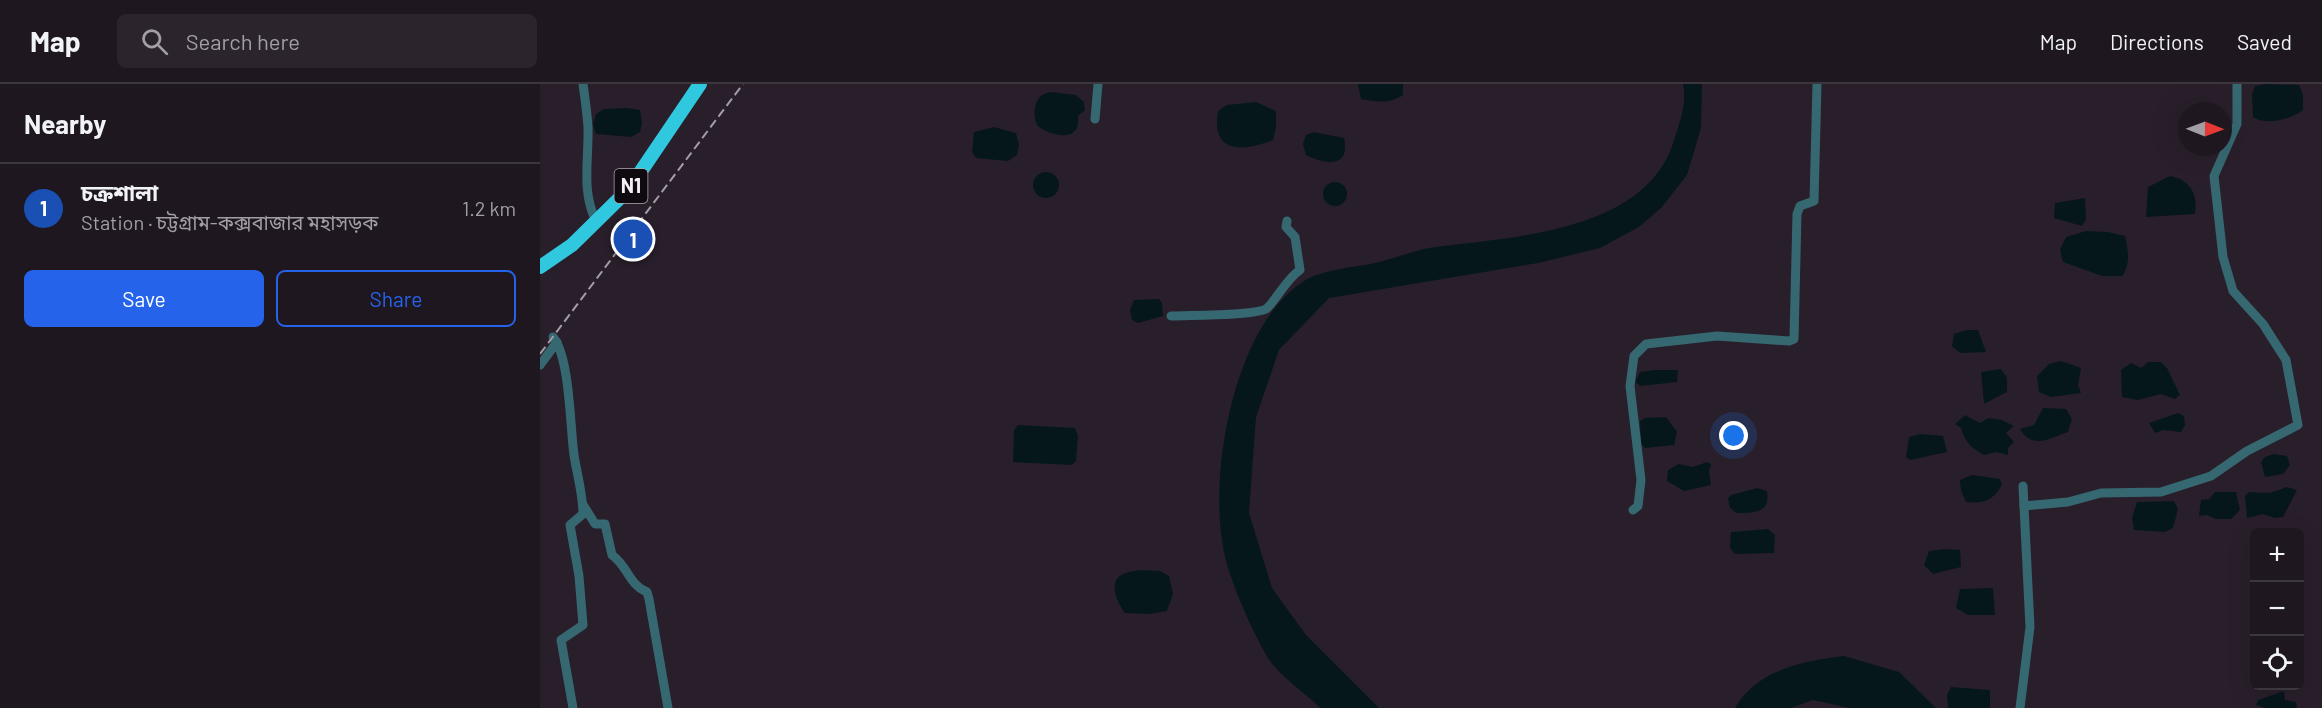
<!DOCTYPE html>
<html lang="en">
<head>
<meta charset="utf-8">
<style>
	:root { --surface:#1f1720; --page:#2c242d; --text:#f1f3f6; --muted:#a19fa5; --line:#3c363e; --accent:#2563eb }
	body { margin:0; font-family:Barlow,"Noto Sans Bengali",sans-serif; background:var(--page); color:var(--text) }
	.controls { position:absolute; right:18px; bottom:18px; display:grid; overflow:hidden; border-radius:9px; box-shadow:0 6px 24px #0002 }
	.controls button { width:54px; height:54px; display:grid; place-items:center; padding:0; border:0; border-bottom:2px solid var(--line); background:var(--surface); color:var(--text); font:30px sans-serif }
	.compass { position:absolute; left:1638px; top:18px; width:54px; height:54px; border-radius:50%; background:var(--surface); box-shadow:0 6px 24px #0002; rotate:91deg }
	.you { position:absolute; left:1194px; top:352px; width:21px; height:21px; margin:-15px; border:4px solid #fff; border-radius:50%; background:#1a73e8; box-shadow:0 0 0 9px #1a73e833 }
	.badge { display:grid; place-items:center; width:39px; height:39px; border-radius:50%; background:var(--accent); color:#fff; font-size:20px; font-weight:700 }
	.pin { position:absolute; translate:-50% -50%; border:3px solid #fff; box-shadow:0 2px 6px #0006 }
	.list { margin:0; padding:0; list-style:none }
	h2 { display:flex; justify-content:space-between; align-items:center; height:78px; margin:0; padding:0 24px; font-size:26px }
	h2 small { font-size:20px; font-weight:400; color:var(--muted) }
	.list li { display:grid; grid-template-columns:39px 1fr auto; gap:18px; align-items:center; box-sizing:border-box; height:90px; padding:0 24px; border-top:2px solid var(--line) }
	.list b { display:block; font-size:22px; white-space:nowrap }
	.list p { margin:0; font-size:20px; white-space:nowrap; color:var(--muted) }
	.list em { font-size:20px; font-style:normal; color:var(--muted) }
	.actions { display:flex; gap:12px; padding:18px 24px }
	.actions a { flex:1; padding:14px 0; border:2px solid var(--accent); border-radius:9px; text-align:center; font-size:21px; color:var(--accent) }
	.actions .main { background:var(--accent); color:#fff }
	.icon { flex:none; width:33px; height:33px; fill:none; stroke:currentColor; stroke-width:2; stroke-linecap:round; stroke-linejoin:round }
	.map { position:relative; flex:none; width:1782px; height:624px; overflow:hidden }
	header { display:flex; align-items:center; gap:36px; box-sizing:border-box; height:84px; padding:0 30px; background:var(--surface); border-bottom:2px solid var(--line) }
	header strong { font-size:28px }
	nav { display:flex; gap:33px; margin-inline-start:auto; font-size:21px }
	.search { width:420px; height:54px; background:var(--page); display:flex; align-items:center; gap:15px; box-sizing:border-box; padding:0 21px; border-radius:9px; color:var(--muted); font-size:22px }
	main { display:flex }
	aside { flex:1; background:var(--surface) }
	.map>svg:first-child { display:block }
	.water { fill:#06171b }
	.lines { fill:none; stroke-linecap:round; stroke-linejoin:round }
	.minor { stroke:#366871; stroke-width:9 }
	.highway { stroke:#2fc8df; stroke-width:14 }
	.rail { stroke:#a49ca6; stroke-width:2; stroke-dasharray:9 4.5; stroke-linecap:butt }
	.labels { text-anchor:middle; stroke-width:4.5; stroke-linejoin:round; paint-order:stroke }
	.shield { fill:#0f0a10; stroke:#afa9b0; stroke-width:1.5 }
	.shield-label { font-size:20px; font-weight:bold; fill:#f4edf5 }
</style>
</head>
<body>
<header>
<strong>Map</strong>
<div class="search"><svg class="icon" aria-label="search" viewBox="0 0 24 24"><circle cx="10" cy="10" r="6"/><path d="M15 15l6 6"/></svg>Search here</div>
<nav><a>Map</a><a>Directions</a><a>Saved</a></nav>
</header>
<main>
<aside>
<h2>Nearby<small></small></h2>
<ul class="list">
<li><span class="badge" style="background:#1a4fb4">1</span><div><b>চক্রশালা</b><p>Station · চট্টগ্রাম-কক্সবাজার মহাসড়ক</p></div><em>1.2 km</em></li>
</ul>
<div class="actions"><a class="main">Save</a><a>Share</a></div>
</aside>
<div class="map">
<svg width="1782" height="624" viewBox="0 0 1782 624">
	<rect width="100%" height="100%" fill="#291f2b"/>
	<g class="water">
		<path d="M818,0H863V11C850,20 836,18 821,15Z"/>
		<path d="M1143,0H1162L1161,44L1147,91L1122,123L1099,143L1060,164L998,179L789,214L739,266L716,333L709,429L732,504L766,551L839,624H781C766,610 735,588 726,571C712,545 698,515 689,487C663,410 690,247 761,199C779,186 809,184 830,180C852,176 873,166 895,163C973,153 1107,148 1134,56C1140,37 1147,20 1143,0Z"/>
		<path d="M1725,0L1759,1L1763,11V26C1751,35 1727,42 1713,33L1712,10L1715,2Z"/>
		<path d="M510,8L536,11L544,18L545,26L538,32C538,37 539,43 535,47C527,56 504,49 497,41C492,28 494,11 510,8Z"/>
		<path d="M716,18L736,27V44L733,56C702,68 671,70 678,27L687,21Z"/>
		<path d="M87,24L100,26L102,39L100,48L91,53L56,50L53,41L56,30L64,25Z"/>
		<path d="M454,43L476,49L479,61L477,71L468,77L436,74L432,68L434,48Z"/>
		<path d="M774,48L804,54C811,84 785,81 766,71L763,60L766,51Z"/>
		<circle cx="506" cy="101" r="13"/>
		<path d="M1630,92C1651,96 1658,111 1655,130L1606,133L1608,103Z"/>
		<circle cx="795" cy="110" r="12"/>
		<path d="M1545,114L1546,136L1542,142L1514,134L1515,119Z"/>
		<path d="M1546,147L1568,148L1585,152C1588,166 1591,180 1582,192H1562L1523,178L1520,166L1526,153Z"/>
		<path d="M619,215L622,219L623,232L598,239L592,236L590,226L594,216Z"/>
		<path d="M1427,246H1438L1446,268L1420,269L1412,262L1414,250Z"/>
		<path d="M1521,277L1541,284L1538,301L1541,309L1511,313L1499,308L1497,292L1509,280Z"/>
		<path d="M1608,278H1621L1627,284L1640,311L1635,315L1621,310L1598,316L1582,313L1581,286L1591,279L1601,284Z"/>
		<path d="M1461,285L1467,294V308L1444,320L1441,288Z"/>
		<path d="M1116,286H1138L1137,298L1100,302L1095,298L1100,288Z"/>
		<path d="M1503,324L1526,325L1532,335L1528,348C1511,354 1492,366 1480,345L1494,341Z"/>
		<path d="M1638,329L1644,332L1645,341L1641,348L1623,346L1615,349L1609,339Z"/>
		<path d="M1425,331L1440,339L1448,334L1462,336L1474,342L1466,349L1474,358L1468,364V371L1457,368L1444,371C1431,364 1425,358 1421,344L1415,340Z"/>
		<path d="M1126,333L1137,348L1134,361L1105,364L1101,360L1100,337L1105,334Z"/>
		<path d="M478,341L535,344L538,352L536,377L532,381L473,378L474,346Z"/>
		<path d="M1381,350L1403,352L1407,368L1370,376L1366,373L1369,353Z"/>
		<path d="M1734,370L1747,372L1750,381L1743,390L1725,393L1721,378L1725,373Z"/>
		<path d="M1167,378L1171,380L1169,387L1171,401L1144,407L1127,397L1128,386L1139,380L1153,383Z"/>
		<path d="M1432,391L1460,395L1462,400C1455,416 1443,420 1426,418L1421,407L1420,396Z"/>
		<path d="M1747,403L1757,406L1743,433L1735,434L1723,430L1707,434L1705,412L1709,408L1730,409Z"/>
		<path d="M1217,404L1227,407C1231,429 1214,429 1196,429L1190,424L1188,414L1191,411Z"/>
		<path d="M1675,408H1696L1700,426L1691,435H1676L1667,431L1659,432L1661,416L1669,415Z"/>
		<path d="M1634,417L1638,425L1633,444L1625,448L1594,446L1592,434L1597,418Z"/>
		<path d="M1228,445L1235,451L1234,469L1195,470L1190,464L1191,448Z"/>
		<path d="M1404,465L1420,466L1421,483L1393,490L1384,481L1389,467Z"/>
		<path d="M600,486L620,487L629,492L633,510L627,527L609,530L585,529C578,520 568,499 581,491C586,488 595,487 600,486Z"/>
		<path d="M1453,504L1455,531H1428L1416,524L1420,505Z"/>
		<path d="M1304,572L1359,588L1396,624H1309L1273,616L1251,624H1195C1216,586 1263,577 1304,572Z"/>
		<path d="M1411,603L1450,606V624H1408L1407,611Z"/>
		<path d="M1744,607L1745,616L1756,618L1757,624H1725L1716,621L1718,616Z"/>
	</g>
	<g class="lines">
		<g class="minor">
			<path d="M43,0C45,14 47,29 48,43C49,76 41,107 56,137"/>
			<path d="M555,35L558,0"/>
			<path d="M631,232C650,231 711,232 726,225C733,221 746,195 760,186L755,153L746,143L747,137"/>
			<path d="M13,253C30,273 30,343 34,371C37,391 43,410 43,430L30,441L39,492L43,541L21,556L33,624"/>
			<path d="M0,281L17,258"/>
			<path d="M44,422L55,440H65L72,471C88,482 88,500 107,508L109,515L128,624"/>
			<path d="M1484,422L1528,418L1561,409L1621,408L1671,392L1707,367L1758,341L1746,276L1723,240L1693,207L1683,173L1674,92L1697,40V0"/>
			<path d="M1093,426L1098,422L1101,396L1090,302L1094,272L1106,260L1177,252L1249,257L1254,255L1257,130L1260,122L1274,117L1277,0"/>
			<path d="M1480,624L1490,543L1483,402"/>
		</g>
		<path class="highway" d="M0,183L32,161L89,105L160,0"/>
		<path class="rail" d="M0,270L203,0"/>
	</g>
	<g class="labels">
		<rect class="shield" x="74.5" y="85" width="33" height="34" rx="4.5"/>
		<g class="shield-label">
			<text x="91" y="109">N1</text>
		</g>
	</g>
</svg>
<div class="controls">
<button>+</button>
<button>−</button>
<button><svg class="icon" aria-label="locate" viewBox="0 0 24 24"><circle cx="12" cy="12" r="6"/><path d="M12 2v4M12 18v4M2 12h4M18 12h4"/></svg></button>
</div>
<svg class="compass" viewBox="-18 -18 36 36"><path d="M0-13l5 13h-10z" fill="#e53935"/><path d="M0 13l5-13h-10z" fill="#a19fa5"/></svg>
<div class="you"></div>
<div class="pin badge" style="left:93px;top:155px;background:#1a4fb4">1</div>
</div>
</main>
</body>
</html>
